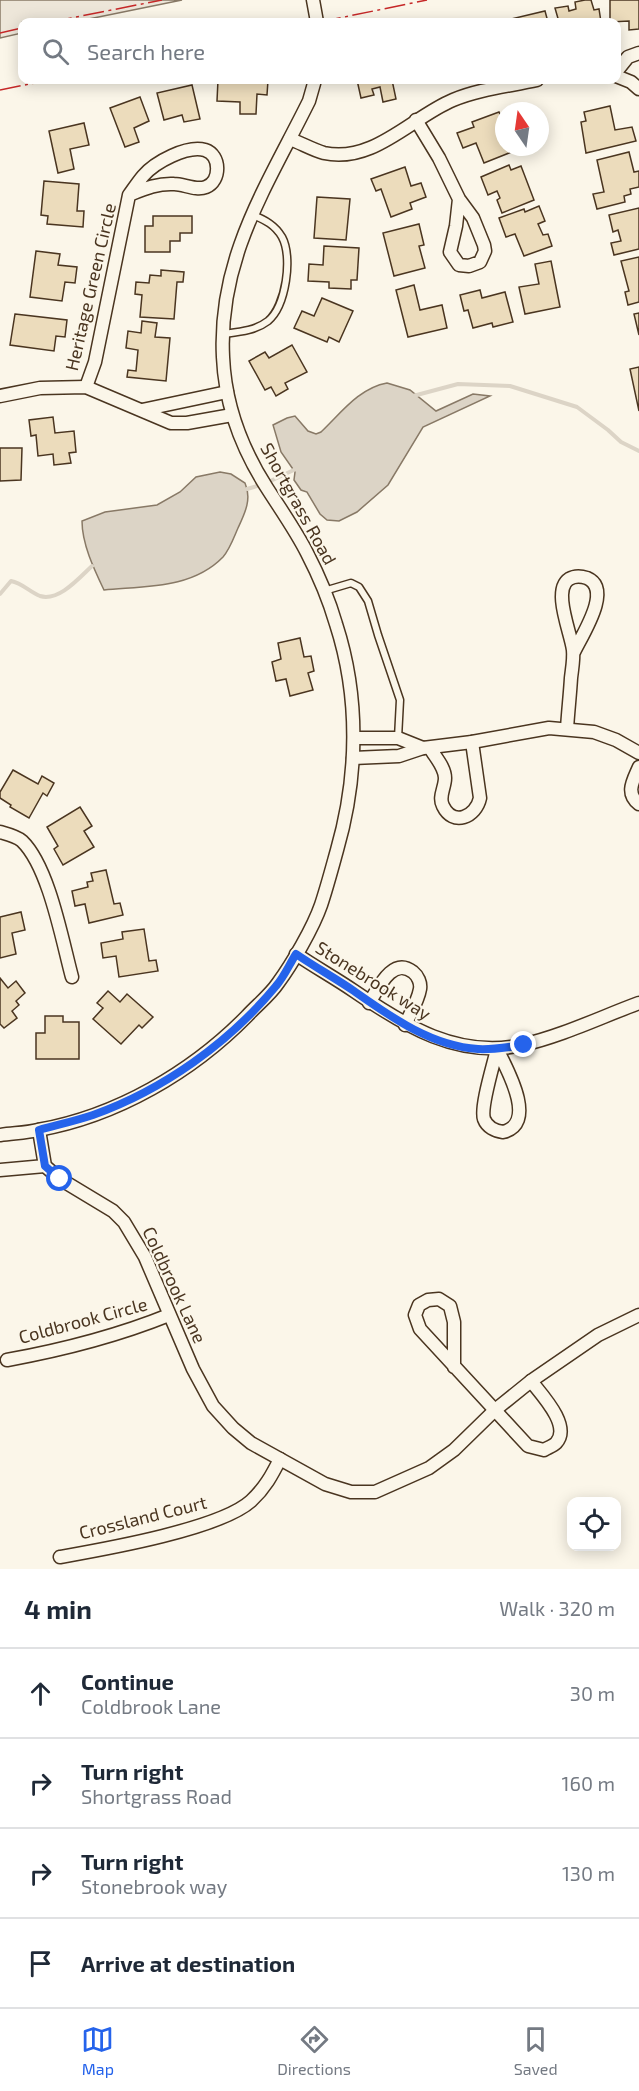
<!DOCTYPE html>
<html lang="en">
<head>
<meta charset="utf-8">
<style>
	:root { --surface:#fff; --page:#f6f6f7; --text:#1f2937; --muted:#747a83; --line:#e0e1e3; --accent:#2563eb }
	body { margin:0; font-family:"Exo 2",sans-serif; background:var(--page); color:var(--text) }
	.controls { position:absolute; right:18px; bottom:18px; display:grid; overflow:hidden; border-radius:12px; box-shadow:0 3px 15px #0003 }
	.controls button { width:54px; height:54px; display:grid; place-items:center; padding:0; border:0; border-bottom:2px solid var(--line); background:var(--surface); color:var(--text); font:30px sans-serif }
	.compass { position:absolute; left:495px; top:102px; width:54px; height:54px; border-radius:50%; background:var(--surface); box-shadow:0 3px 15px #0003; rotate:347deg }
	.stop { position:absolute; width:18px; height:18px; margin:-14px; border:4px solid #2563eb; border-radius:50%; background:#fff }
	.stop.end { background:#2563eb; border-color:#fff; box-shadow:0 2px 6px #0008 }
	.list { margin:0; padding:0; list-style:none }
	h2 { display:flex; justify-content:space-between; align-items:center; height:78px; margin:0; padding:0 24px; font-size:26px }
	h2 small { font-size:20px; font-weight:400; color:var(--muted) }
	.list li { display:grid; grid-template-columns:39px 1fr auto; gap:18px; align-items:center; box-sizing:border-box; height:90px; padding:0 24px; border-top:2px solid var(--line) }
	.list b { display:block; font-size:22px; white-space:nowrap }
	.list p { margin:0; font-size:20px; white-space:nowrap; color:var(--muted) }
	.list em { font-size:20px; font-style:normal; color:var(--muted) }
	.icon { flex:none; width:33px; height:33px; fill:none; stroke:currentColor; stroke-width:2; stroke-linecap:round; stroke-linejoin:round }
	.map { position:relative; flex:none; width:639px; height:1569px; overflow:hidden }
	.search { position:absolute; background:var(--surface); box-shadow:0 3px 15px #0003; left:18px; right:18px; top:18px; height:66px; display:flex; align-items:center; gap:15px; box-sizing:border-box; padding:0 21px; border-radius:12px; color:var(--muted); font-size:22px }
	.sheet { height:438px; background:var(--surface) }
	nav { display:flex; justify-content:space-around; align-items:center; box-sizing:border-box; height:84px; border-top:2px solid var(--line); background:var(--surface); font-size:16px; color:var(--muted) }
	nav a { display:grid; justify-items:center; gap:3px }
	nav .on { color:var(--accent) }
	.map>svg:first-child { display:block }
	.green { fill:#ede6d9; stroke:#887966; stroke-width:1.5 }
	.water { fill:#dcd4c6; stroke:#887966; stroke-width:1.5 }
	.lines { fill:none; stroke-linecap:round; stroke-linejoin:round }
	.stream { stroke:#dcd4c6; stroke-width:4 }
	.building { fill:#ecdcbc; stroke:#4a3520; stroke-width:1.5 }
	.lane-casing { stroke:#4a3520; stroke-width:9 }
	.street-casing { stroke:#4a3520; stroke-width:15 }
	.lane { stroke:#fbf6e9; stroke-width:6 }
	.street { stroke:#fbf6e9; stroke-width:12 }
	.power { stroke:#c62828; stroke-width:1.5; stroke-dasharray:21 4.5 3 4.5; stroke-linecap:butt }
	.route { stroke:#2563eb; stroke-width:8 }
	.labels { text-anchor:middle; stroke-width:4.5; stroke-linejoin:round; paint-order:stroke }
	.street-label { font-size:18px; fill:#4a3520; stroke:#fbf6e9 }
</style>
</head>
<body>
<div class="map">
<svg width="639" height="1569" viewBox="0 0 639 1569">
	<rect width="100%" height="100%" fill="#fbf6e9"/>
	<path class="green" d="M0,0H182L74,22H22V33L0,38Z"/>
	<g class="water">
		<path d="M387,383L410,390L436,411L473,394L490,396L423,427L388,485L357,512L339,521L327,520L320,514L307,492L301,490L294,480L295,472L281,452L273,425L287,418L295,416L308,431L316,434L321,432C341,413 359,388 387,383Z"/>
		<path d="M220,472L231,474L245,483C252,499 245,513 238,528C234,537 230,549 223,557C192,589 145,586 104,590C94,569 82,544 82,521L105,512L157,505L180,492L196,477Z"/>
	</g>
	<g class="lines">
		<g class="stream">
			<path d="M413,396L458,384L510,386L577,407L608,430L621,442L639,451"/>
			<path d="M247,489L264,484L298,468"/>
			<path d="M0,594L11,581C22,583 30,592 40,596C59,602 80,577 92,566"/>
		</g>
	</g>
	<g class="building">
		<path d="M585,0H591L594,10L599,9L601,22H559L555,8L568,6L569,11L576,9L575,2Z"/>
		<path d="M610,0H639V29L629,30V21L610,22Z"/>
		<path d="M545,11L548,22H508L507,20Z"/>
		<path d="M218,80H268L267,95L257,94L256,114H240V102L217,101Z"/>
		<path d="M357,80H392L396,99L383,102L380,87L372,89L374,95L361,98Z"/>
		<path d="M192,85L200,119L184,122L182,115L164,120L157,93Z"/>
		<path d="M140,97L149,121L134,128L139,142L125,147L110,108Z"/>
		<path d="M610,106L615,130L632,127L636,141L586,153L581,122L586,121L584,112Z"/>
		<path d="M499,112L504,124L499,126L504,138V147H518L519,149L484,163L476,143L463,148L457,133L474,127L472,122Z"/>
		<path d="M84,123L89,145L70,149L74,169L58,173L49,131Z"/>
		<path d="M629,152L634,172L639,171V187L630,189L631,194L624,196L625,202L597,209L593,194L604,192L597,160Z"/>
		<path d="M509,165L511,170L521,166L534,200L502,213L497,200L500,198L497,191L488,195L481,177Z"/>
		<path d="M405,167L411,186L421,183L426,197L410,203L412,209L391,217L381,189L376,191L371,179Z"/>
		<path d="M44,181L79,184L77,211H84L83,227L47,224L48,216L41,215Z"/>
		<path d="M317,197L350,199L346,240L314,238Z"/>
		<path d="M539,206L545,221L538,224L543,235L548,234L552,246L524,256L515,234L506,237L499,218L524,209L525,212Z"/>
		<path d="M639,208V249L614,255L611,243L621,241L618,230L613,232L609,215Z"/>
		<path d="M153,216H192V233H180V241H170V252H145V226H153Z"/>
		<path d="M419,224L424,245L419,246L425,268L394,276L383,233Z"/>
		<path d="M324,246L359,248L357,280H351V289L329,288V282L308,281L309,264L323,265Z"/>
		<path d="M36,251L60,254L58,265L77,267L75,283L65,282L62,301L30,297Z"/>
		<path d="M639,257V302L628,305L625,292L629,291L621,261Z"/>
		<path d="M551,261L560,307L525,314L519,287L539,284L535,264Z"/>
		<path d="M161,270L184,272L183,282H177L174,319L140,317L142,295L135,294L136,282L149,283L150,275L161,276Z"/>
		<path d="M414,285L420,310L442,305L447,328L408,337L396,290Z"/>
		<path d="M480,290L482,298L505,292L513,322L493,327L492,323L473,328L468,310L464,311L460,295Z"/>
		<path d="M322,298L353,311L339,342L329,337L327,342L294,328L302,311L314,316Z"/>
		<path d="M639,313V335L634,314Z"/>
		<path d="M15,314L67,320L65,337L56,336L54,351L10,345Z"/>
		<path d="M142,321L157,323L155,337L170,338L166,381L127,377L128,370L136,371L138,350L126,348L128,331L141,333Z"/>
		<path d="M292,345L307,372L285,383L288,389L276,396L271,387L265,390L249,361L265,352L269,358Z"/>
		<path d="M639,367V411L630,369Z"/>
		<path d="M53,417L55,433L74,431L76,452L69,453L71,463L54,465L53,454L38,456L36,435L31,436L29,420Z"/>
		<path d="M0,448H22L21,480L0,481Z"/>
		<path d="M300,638L304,657L311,656L314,671L308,673L313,690L290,696L286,679L276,681L272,662L281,659L278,643Z"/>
		<path d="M13,770L38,784L42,776L54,783L47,796L43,793L29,818L10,807L11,805L0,798V792Z"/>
		<path d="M80,807L92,826L84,831L94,847L63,865L54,849L58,846L47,827Z"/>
		<path d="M106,870L114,904L120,903L123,915L89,923L85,904L75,906L72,891L88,887L87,882L93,881L91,873Z"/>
		<path d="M21,912L25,930L12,933L16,954L0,958V917Z"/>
		<path d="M144,929L149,961L156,960L158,971L119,977L116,956L103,958L101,943L123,939L122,932Z"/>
		<path d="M0,978L8,988L16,981L25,993L16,1001L19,1005L12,1011L17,1018L4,1028L0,1024Z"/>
		<path d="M108,991L120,1002L127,994L153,1017L142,1028L139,1025L121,1044L93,1019L103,1008L97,1003Z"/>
		<path d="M45,1016H63V1022H79V1059H36V1033H45Z"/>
	</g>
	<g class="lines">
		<g class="lane-casing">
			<g id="lane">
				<path d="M223,334C239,332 255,331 268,321C286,306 293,257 282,237C275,225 265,220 253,215"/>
				<path d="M324,591L351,583L359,587L368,601L378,635L400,700L398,738"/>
			</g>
		</g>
		<g class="street-casing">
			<g id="street">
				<path d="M313,0L317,22"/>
				<path d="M616,72L628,57L639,53"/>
				<path d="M616,76L631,82L639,89"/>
				<path d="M416,120L439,158L459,199L473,218L484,245L485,251L480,262L469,266L459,265L450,252L456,226L459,199"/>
				<path d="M290,139C301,143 313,150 324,153C373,164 412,117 453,100C479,89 510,86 537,80"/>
				<path d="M86,387L95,362L129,195C134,188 138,182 143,176C155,162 187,145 205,150C221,155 221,181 206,187C196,191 184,184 174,184C158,183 144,189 129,195"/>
				<path d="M0,396L40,388L86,387L171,423H187L232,415"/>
				<path d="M142,410L227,392"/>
				<path d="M567,729C568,712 570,695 571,678C572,669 574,659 573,650C571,633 552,590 569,579C574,576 581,576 587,578C613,589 582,635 574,652"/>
				<path d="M354,738H398L423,748"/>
				<path d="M430,748C435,757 445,767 445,778C445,788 438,797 443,806C453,827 476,817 480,798L472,742"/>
				<path d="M353,758L399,756L423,748L472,742L549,728L594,732L616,740L639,753"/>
				<path d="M639,767C633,781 625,793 639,804"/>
				<path d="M0,832C7,834 16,836 22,841C49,867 62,940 72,977"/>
				<path d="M296,954C315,967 335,978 354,991C405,1026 458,1059 522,1045C562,1036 601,1017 639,1003"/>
				<path d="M369,1003C378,989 392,956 413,972C418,976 421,983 420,989C418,1001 410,1014 405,1025"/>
				<path d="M497,1049C507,1069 538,1124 503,1132C495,1131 487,1127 484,1119C480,1107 494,1063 497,1049Z"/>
				<path d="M39,1130L45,1166L60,1179L113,1211L124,1222L145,1257L193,1369L213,1406L233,1428L251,1443L325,1484L351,1492H375L429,1468L454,1450L495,1410L531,1381L598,1335L639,1315"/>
				<path d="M0,1135C13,1133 26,1133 38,1130C117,1116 192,1072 247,1016C257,1005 270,995 278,983C292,964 313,928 321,905C327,887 332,868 337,850C358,777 360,698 336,624C329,600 319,576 307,553C296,531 281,510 267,488C242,449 225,404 223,357C218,258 267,186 309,101L315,80"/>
				<path d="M0,1170L45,1166"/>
				<path d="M7,1360C62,1350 117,1336 169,1315"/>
				<path d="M454,1367V1322L450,1306L439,1299L428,1300L419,1305L415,1315L420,1329L528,1446L544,1450C547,1448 553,1446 556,1443C572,1426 541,1394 531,1381"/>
				<path d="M60,1557C105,1549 220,1529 251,1501C265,1488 272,1475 280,1459"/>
			</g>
		</g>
		<use href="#lane" class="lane"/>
		<use href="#street" class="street"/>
		<g class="power">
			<path d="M51,22L162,0"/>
			<path d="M320,22L427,0"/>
			<path d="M0,33L22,28"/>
			<path d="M0,90L49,80"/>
		</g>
	</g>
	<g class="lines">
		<path class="route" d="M60,1179L45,1166L39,1130C57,1125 75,1121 93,1115C163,1090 229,1043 276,986C284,977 289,965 296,954C315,967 335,978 354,991C391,1017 431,1046 478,1049C493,1050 508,1047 524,1045"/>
	</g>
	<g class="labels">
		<g class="street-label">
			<text transform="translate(91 287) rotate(-77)" y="6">Heritage Green Circle</text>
			<text transform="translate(298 504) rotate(61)" y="6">Shortgrass Road</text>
			<text transform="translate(373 981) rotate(32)" y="6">Stonebrook way</text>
			<text transform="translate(174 1285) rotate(65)" y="6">Coldbrook Lane</text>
			<text transform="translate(83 1321) rotate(-15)" y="6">Coldbrook Circle</text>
			<text transform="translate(143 1518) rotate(-14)" y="6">Crossland Court</text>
		</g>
	</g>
</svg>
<div class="controls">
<button><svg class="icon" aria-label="locate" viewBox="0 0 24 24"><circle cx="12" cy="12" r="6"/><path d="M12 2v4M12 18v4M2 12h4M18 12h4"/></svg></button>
</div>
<svg class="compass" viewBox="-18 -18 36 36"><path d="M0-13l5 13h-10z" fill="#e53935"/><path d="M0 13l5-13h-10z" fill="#747a83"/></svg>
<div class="stop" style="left:60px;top:1179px"></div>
<div class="stop end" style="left:524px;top:1045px"></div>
<div class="search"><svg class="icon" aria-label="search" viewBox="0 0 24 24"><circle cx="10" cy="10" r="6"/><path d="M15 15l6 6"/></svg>Search here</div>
</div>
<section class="sheet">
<h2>4 min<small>Walk · 320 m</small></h2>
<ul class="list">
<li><svg class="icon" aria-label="ahead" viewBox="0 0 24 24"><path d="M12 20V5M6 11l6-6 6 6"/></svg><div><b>Continue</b><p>Coldbrook Lane</p></div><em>30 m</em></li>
<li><svg class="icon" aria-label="right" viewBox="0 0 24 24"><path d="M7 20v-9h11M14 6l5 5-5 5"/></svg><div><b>Turn right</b><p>Shortgrass Road</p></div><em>160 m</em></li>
<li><svg class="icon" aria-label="right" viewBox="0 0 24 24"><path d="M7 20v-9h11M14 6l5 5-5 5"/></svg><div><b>Turn right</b><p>Stonebrook way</p></div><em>130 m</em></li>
<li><svg class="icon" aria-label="arrive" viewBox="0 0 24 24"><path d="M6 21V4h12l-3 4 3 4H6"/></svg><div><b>Arrive at destination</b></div></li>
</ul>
</section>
<nav>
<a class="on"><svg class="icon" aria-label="map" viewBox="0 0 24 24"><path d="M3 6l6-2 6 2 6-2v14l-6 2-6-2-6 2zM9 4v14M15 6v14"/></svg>Map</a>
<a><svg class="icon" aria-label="directions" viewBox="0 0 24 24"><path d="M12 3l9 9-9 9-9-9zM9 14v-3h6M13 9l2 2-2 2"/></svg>Directions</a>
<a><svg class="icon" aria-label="saved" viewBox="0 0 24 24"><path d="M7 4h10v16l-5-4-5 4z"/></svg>Saved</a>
</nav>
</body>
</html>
